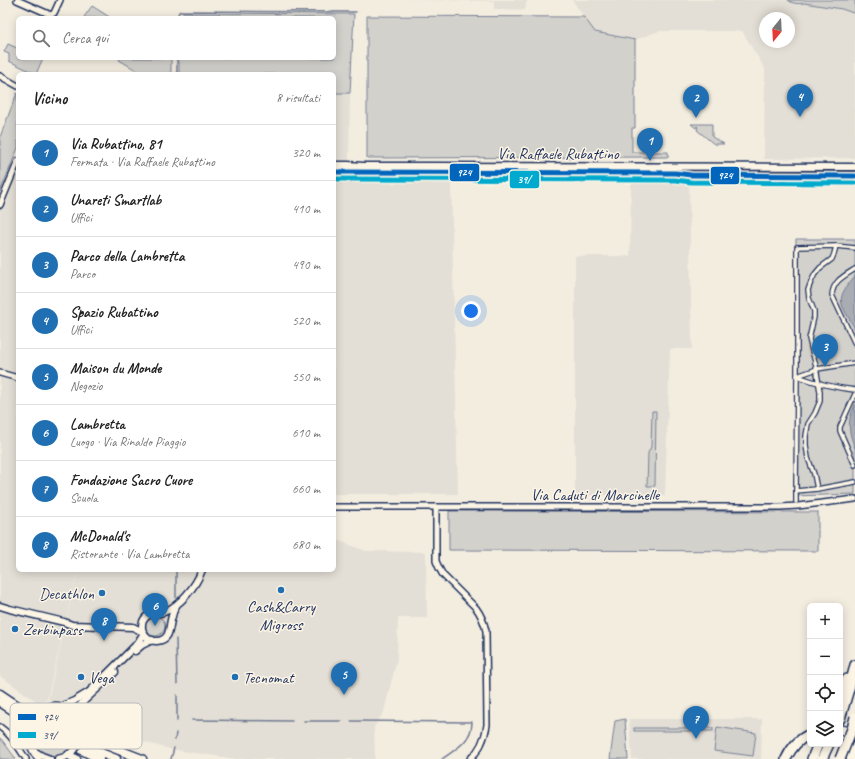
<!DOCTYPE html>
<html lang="it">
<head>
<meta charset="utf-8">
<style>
	:root { --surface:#fff; --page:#f2f2f2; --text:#222; --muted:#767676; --line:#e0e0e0; --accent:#1f6fb2 }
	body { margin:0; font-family:Caveat,sans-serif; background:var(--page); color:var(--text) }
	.controls { position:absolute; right:12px; bottom:12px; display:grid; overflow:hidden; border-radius:6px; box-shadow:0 2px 10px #0003 }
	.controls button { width:36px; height:36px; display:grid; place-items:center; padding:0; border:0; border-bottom:1px solid var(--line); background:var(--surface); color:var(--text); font:20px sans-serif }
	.compass { position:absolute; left:759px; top:12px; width:36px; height:36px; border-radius:50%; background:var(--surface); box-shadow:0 2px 10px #0003; rotate:198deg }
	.you { position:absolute; left:471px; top:311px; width:14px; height:14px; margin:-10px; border:3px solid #fff; border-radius:50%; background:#1a73e8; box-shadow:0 0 0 6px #1a73e833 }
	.badge { display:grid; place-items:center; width:26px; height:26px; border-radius:50%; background:var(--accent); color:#fff; font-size:13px; font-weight:700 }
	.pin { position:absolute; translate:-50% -33px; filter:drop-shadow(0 1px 2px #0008) }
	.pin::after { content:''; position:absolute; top:21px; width:14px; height:12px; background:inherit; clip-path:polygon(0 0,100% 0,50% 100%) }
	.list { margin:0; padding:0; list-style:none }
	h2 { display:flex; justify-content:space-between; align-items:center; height:52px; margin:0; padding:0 16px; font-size:17px }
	h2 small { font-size:13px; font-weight:400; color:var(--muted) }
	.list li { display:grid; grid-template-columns:26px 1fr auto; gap:12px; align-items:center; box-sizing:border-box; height:56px; padding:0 16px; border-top:1px solid var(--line) }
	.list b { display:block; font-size:15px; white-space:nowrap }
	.list p { margin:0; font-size:13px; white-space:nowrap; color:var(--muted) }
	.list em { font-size:13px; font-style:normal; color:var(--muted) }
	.icon { flex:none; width:22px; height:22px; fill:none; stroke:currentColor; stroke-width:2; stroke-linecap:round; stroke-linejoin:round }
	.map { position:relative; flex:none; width:855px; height:759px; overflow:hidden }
	.search { position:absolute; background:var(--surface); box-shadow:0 2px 10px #0003; left:16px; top:16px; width:320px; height:44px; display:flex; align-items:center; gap:10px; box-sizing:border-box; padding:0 14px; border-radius:6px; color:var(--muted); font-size:15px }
	.panel { position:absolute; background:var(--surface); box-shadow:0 2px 10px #0003; left:16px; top:72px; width:320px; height:500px; border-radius:6px }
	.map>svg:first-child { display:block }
	.built { fill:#e3dfd6; fill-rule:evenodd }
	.green { fill:#d3d1cc; stroke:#778095 }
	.water { fill:#a9acb3; stroke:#707a91 }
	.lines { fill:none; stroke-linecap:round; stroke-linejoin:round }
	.stream { stroke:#707a91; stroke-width:1.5 }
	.pedestrian-casing { stroke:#1b2f5e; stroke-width:6 }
	.minor-casing { stroke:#1b2f5e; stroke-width:8 }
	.tertiary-casing { stroke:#1b2f5e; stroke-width:9 }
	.trunk-casing { stroke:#1b2f5e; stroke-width:11 }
	.motorway-casing { stroke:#1b2f5e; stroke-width:12 }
	.pedestrian { stroke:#fcf5e5; stroke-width:3.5 }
	.minor { stroke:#fcf5e5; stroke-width:5 }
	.tertiary { stroke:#fcf5e5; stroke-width:6 }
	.trunk { stroke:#fcf5e5; stroke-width:8 }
	.motorway { stroke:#fcf5e5; stroke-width:9 }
	.tertiary-bridge-casing { stroke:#1b2f5e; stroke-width:9; stroke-linecap:butt }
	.motorway-bridge-casing { stroke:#1b2f5e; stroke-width:12; stroke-linecap:butt }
	.tertiary-bridge { stroke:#fcf5e5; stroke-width:6 }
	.motorway-bridge { stroke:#fcf5e5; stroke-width:9 }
	.bus-1-casing { stroke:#fcf5e5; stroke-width:8 }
	.bus-2-casing { stroke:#fcf5e5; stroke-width:8 }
	.bus-1 { stroke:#0065bd; stroke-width:5 }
	.bus-2 { stroke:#00a9ce; stroke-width:5 }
	.poi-dot { fill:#1f6fb2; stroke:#fcf5e5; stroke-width:1.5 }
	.labels { text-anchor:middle; stroke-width:3; stroke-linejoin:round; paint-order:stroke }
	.street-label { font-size:16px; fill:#1b2f5e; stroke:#fcf5e5 }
	.poi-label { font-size:16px; fill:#1b2f5e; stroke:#fcf5e5; text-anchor:start }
	.key { fill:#fcf5e5; stroke:#b8babc; stroke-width:1 }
	.key-label { font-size:11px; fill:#1b2f5e }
	.line-badge { stroke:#fcf5e5; stroke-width:1.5 }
	.badge-label { font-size:11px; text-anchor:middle; font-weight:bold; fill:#fff }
</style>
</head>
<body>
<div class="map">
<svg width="855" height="759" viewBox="0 0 855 759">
	<rect width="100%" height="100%" fill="#f3ede0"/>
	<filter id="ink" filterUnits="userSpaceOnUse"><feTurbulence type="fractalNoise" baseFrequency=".025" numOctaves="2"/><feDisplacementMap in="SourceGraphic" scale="8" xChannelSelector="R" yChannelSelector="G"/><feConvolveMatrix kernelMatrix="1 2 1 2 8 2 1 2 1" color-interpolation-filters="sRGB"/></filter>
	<g filter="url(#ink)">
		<g class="built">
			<path d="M400,0H527L525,10L494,9V1Z"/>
			<path d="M572,0H855V158L764,159L765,69L742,31H659L635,40L595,32ZM765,18H789V42H765Z"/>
			<path d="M334,93H350L349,160H334Z"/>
			<path d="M18,162V570H78L47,700L39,703L0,676V206Z"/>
			<path d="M451,178L458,494H334V180H441Z"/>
			<path d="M631,179L689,180L692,349H670L665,495H575V256H630Z"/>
			<path d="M334,539L366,551L426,552L427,618H398L397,658L384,712L374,727L375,759H236L169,749L106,731L93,726L48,700L78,570H334Z"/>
			<path d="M629,719H762L761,759H632Z"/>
		</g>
		<g class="green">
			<path d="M788,0H855V12L853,13L842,9L804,3C798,4 793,4 788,0Z"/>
			<path d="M92,6L111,18H86L84,17Z"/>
			<path d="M183,13L354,14L350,93H334V74H179V58H334V18H182Z"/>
			<path d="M367,16L584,17L595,32L635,40V128H632V152H668V157L367,158Z"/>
			<path d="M8,44L17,48L18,47V58H43L36,74L9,61V54L4,52Z"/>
			<path d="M120,58H171V74H143L119,60Z"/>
			<path d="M17,93L18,148L0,192V137Z"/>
			<path d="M691,124H712V137L724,144H714L697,130L698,127L697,126L696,128Z"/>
			<path d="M334,168L855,170V172L334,170Z"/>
			<path d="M796,239H855V494L794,496Z"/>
			<path d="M652,411H656L655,486H647L648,453L651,447Z"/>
			<path d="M449,511L818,512V551L449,550Z"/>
			<circle cx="155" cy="626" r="10"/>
			<path d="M625,719L628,759H610L615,721Z"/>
			<path d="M717,727L756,733L753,756L714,751Z"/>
			<rect x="634" y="728" width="79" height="3"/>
			<path d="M33,730L68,749C61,759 44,757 37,748C33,743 32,739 31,733Z"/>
			<path d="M0,738L2,740L16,759H0Z"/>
		</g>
		<g class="water">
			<path d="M855,276V329C841,303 833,301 855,276Z"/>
			<path d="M855,405V448C848,431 847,421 855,405Z"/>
		</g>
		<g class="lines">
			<g class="stream">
				<path d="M177,18L179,12L182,11L356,12"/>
				<path d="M177,58V74"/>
				<path d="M176,598V570"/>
				<path d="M176,639L177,684"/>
				<path d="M192,720L292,721"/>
				<path d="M177,721V695"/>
				<path d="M304,721H342"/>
				<path d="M351,721L472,722C472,741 456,749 442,759"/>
				<path d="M175,740L176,733"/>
				<path d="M171,759L174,748"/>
			</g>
			<g class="pedestrian-casing">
				<g id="pedestrian">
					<path d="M855,248L836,246L797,247V376C816,383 835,388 855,390"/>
					<path d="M855,269C844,276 833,281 832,295L855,344"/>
					<path d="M855,394L840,427V431L855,465"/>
					<path d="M817,489L814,474L808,458L806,445V436L808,424L815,413L820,401V392L816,366L809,339L814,317V311L809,298L808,290L811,282L815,274L820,268L832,259L834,254L836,246"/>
					<path d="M796,491L797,376L817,369L855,363"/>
					<path d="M796,502V491L817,489L855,482"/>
				</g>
			</g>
			<g class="minor-casing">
				<g id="minor">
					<path d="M17,0L51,15L54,13L60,0"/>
					<path d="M0,76L18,86"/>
					<path d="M0,205L18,161"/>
					<path d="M0,373L18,378"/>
					<path d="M334,507H780L798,506L855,499"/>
					<path d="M436,507V561L439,568L443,575L476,608C482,616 484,622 486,631L487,725C485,738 480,750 470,759"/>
					<path d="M0,727C12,735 18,747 26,759"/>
				</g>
			</g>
			<g class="tertiary-casing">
				<g id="tertiary">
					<path d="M334,165H348L363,166H435L855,167"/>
					<path d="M334,172L593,173H675L691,175L855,176"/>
					<path d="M0,606L10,609L64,622L72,625L133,627L143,632"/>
					<path d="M176,606C173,611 172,615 171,620C169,629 170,640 157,641C144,642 137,626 146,617C151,612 158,614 164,612C180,606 196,586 202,570"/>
					<path d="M135,651L142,645L152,640"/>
					<path d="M61,707L74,701L89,692L135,646L140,640L144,633"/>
					<path d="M37,712C58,697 82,711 81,737"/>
					<path d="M76,717L79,707L84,701L115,672"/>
					<path d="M28,727C26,739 31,749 38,759"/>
					<path d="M34,751L42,756L50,759"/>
					<path d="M58,759L65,757L72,752"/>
				</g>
			</g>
			<g class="trunk-casing">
				<g id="trunk">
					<path d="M0,694C37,719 74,743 116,759"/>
					<path d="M0,702L46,731L99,759"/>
					<path d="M80,725L101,743L142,759"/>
					<path d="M69,755L76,759"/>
				</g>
			</g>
			<g class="motorway-casing">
				<g id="motorway">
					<path d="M840,695L847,679"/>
					<path d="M840,719L849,689L855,665"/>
					<path d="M840,730L849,732L855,736"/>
					<path d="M786,759C791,748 799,739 810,734"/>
					<path d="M812,759L818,744"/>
					<path d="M822,759L829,744"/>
					<path d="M851,759L855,747"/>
				</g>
			</g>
			<use href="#pedestrian" class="pedestrian"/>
			<use href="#minor" class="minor"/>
			<use href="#tertiary" class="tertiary"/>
			<use href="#trunk" class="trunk"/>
			<use href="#motorway" class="motorway"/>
			<g class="tertiary-bridge-casing">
				<g id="tertiary-bridge">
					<path d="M28,727L30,720L37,712"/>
					<path d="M72,752L78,744L81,737"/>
				</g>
			</g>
			<g class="motorway-bridge-casing">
				<path id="motorway-bridge" d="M840,759L852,729L855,717"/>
			</g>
			<use href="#tertiary-bridge" class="tertiary-bridge"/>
			<use href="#motorway-bridge" class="motorway-bridge"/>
			<g class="bus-1-casing">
				<path id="bus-1" d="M334,172L675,173L691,175L855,176"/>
			</g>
			<g class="bus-2-casing">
				<path id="bus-2" d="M334,179L675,180L691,182L855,183"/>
			</g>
			<use href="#bus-1" class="bus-1"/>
			<use href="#bus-2" class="bus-2"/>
		</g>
	</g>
	<g class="poi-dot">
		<circle cx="281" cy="590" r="4"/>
		<circle cx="102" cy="593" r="4"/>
		<circle cx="15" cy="629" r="4"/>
		<circle cx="81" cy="677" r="4"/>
		<circle cx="235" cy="677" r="4"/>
	</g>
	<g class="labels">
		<g class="street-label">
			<text x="558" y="159">Via Raffaele Rubattino</text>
			<text x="595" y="500">Via Caduti di Marcinelle</text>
		</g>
		<g class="poi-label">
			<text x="94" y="599" text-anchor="end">Decathlon</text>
			<text x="281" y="612" text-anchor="middle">Cash&amp;Carry<tspan x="281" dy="18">Migross</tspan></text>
			<text x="23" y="635">Zerbinpass</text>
			<text x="89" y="683">Vega</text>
			<text x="243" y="683">Tecnomat</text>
		</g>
	</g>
	<rect x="10" y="703" width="132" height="46" rx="6" class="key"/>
	<rect x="18" y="714" width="18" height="6" fill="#0065bd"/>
	<rect x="18" y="732" width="18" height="6" fill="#00a9ce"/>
	<g class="key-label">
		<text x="43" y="721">924</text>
		<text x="43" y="739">39/</text>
	</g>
	<g class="line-badge">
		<rect x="449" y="163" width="31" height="19" rx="4" fill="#0065bd"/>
		<rect x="710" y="166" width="30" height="19" rx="4" fill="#0065bd"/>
		<rect x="509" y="170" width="31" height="19" rx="4" fill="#00a9ce"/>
	</g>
	<g class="badge-label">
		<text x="464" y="176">924</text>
		<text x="725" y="179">924</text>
		<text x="524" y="183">39/</text>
	</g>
</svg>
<div class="controls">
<button>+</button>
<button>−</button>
<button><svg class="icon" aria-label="locate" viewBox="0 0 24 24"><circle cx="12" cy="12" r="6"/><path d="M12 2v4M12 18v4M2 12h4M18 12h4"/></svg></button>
<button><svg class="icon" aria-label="layers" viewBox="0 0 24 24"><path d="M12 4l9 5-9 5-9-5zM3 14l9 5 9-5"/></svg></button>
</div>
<svg class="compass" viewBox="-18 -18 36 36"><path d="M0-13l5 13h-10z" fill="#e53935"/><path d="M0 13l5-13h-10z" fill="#767676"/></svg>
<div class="you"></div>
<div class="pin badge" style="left:650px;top:161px">1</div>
<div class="pin badge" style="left:696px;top:118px">2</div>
<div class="pin badge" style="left:825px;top:367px">3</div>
<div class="pin badge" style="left:800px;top:117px">4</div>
<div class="pin badge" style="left:344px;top:695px">5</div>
<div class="pin badge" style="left:155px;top:626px">6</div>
<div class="pin badge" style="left:696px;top:739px">7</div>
<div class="pin badge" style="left:104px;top:641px">8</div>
<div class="search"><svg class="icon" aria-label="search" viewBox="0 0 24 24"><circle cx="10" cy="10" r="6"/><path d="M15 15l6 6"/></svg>Cerca qui</div>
<section class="panel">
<h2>Vicino<small>8 risultati</small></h2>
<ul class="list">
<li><span class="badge">1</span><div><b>Via Rubattino, 81</b><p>Fermata · Via Raffaele Rubattino</p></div><em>320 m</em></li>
<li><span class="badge">2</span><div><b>Unareti Smartlab</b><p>Uffici</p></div><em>410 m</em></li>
<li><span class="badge">3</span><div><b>Parco della Lambretta</b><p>Parco</p></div><em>490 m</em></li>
<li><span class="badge">4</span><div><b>Spazio Rubattino</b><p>Uffici</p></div><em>520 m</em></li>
<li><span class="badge">5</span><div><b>Maison du Monde</b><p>Negozio</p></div><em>550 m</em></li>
<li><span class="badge">6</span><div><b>Lambretta</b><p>Luogo · Via Rinaldo Piaggio</p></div><em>610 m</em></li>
<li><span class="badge">7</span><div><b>Fondazione Sacro Cuore</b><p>Scuola</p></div><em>660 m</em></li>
<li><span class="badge">8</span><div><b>McDonald's</b><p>Ristorante · Via Lambretta</p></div><em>680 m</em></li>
</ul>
</section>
</div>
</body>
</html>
